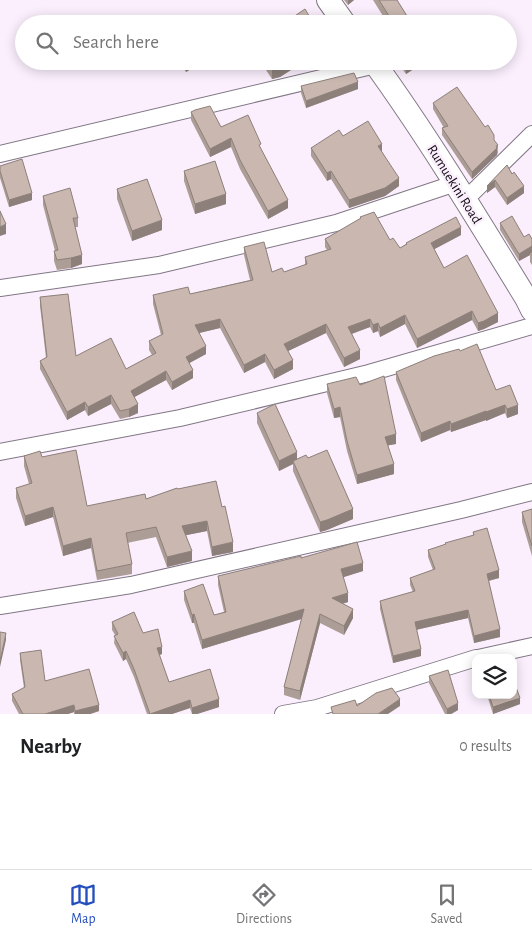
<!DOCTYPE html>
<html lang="en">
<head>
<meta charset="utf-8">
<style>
	:root { --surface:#fff; --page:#f6f6f6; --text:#202124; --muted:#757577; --line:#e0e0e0; --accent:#244ebc }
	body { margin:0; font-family:"Alegreya Sans",sans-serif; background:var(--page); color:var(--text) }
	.controls { position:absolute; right:15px; bottom:15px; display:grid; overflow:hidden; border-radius:10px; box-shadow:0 2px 12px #0003 }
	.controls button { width:45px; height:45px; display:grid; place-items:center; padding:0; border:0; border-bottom:1px solid var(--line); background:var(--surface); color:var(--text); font:25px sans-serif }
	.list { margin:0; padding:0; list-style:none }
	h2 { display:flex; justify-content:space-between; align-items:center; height:65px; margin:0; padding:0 20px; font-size:21px }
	h2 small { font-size:16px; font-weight:400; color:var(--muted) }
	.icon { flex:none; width:28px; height:28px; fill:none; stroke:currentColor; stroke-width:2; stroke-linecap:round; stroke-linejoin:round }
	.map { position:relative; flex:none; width:532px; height:714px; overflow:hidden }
	.search { position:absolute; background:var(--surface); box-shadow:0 2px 12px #0003; left:15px; right:15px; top:15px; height:55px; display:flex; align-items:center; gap:12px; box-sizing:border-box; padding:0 18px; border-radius:28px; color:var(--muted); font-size:19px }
	.sheet { height:155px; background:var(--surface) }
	nav { display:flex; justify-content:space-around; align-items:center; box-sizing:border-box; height:70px; border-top:1px solid var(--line); background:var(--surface); font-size:14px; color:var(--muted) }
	nav a { display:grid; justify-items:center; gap:2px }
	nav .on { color:var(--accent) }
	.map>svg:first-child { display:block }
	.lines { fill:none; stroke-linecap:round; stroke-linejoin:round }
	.street-casing { stroke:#817784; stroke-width:18 }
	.secondary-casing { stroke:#817784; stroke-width:24 }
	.street { stroke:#fff; stroke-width:16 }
	.secondary { stroke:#fff; stroke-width:22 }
	.wall { fill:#ad9d97 }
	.shaded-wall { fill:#8d807b }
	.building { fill:#c9b7b0; stroke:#8d807b }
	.labels { text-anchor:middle; stroke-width:5; stroke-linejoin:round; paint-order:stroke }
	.street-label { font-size:14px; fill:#100c11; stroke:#fbeffe }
</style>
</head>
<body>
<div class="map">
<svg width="532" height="714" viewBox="0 0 532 714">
	<rect width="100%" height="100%" fill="#fbeffe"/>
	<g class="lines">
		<g class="street-casing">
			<g id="street">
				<path d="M0,154L376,65"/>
				<path d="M466,199L532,134"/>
				<path d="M0,288L159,265L336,223L456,183"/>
				<path d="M0,452L180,418L369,373L532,326"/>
				<path d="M0,606L131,585L461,510L532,492"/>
				<path d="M478,658L532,646"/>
				<path d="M283,714L317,708L476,658"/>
			</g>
		</g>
		<g class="secondary-casing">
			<g id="secondary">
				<path d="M328,0L345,24"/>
				<path d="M373,61C428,137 477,218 526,298L532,310"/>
			</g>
		</g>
		<use href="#street" class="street"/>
		<use href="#secondary" class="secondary"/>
	</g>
	<g class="wall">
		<path d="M344,0H354L348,5Z"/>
		<path d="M373,0H397L412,24H388Z"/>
		<path d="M178,61H203L186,72Z"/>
		<path d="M260,61H305L280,77L272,79Z"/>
		<path d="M308,61H334V65L314,69Z"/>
		<path d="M397,61H426L406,74Z"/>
		<path d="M301,86L358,89L306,108L301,93Z"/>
		<path d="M433,103L494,141L498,152L497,155L472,179L442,135V128H444L433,109Z"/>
		<path d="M191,112L221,127L261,150L288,208L268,219L240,169L231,147L210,157L191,120Z"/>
		<path d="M343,136L382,152L399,186L385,196L349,208L331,179L327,181L311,156V148Z"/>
		<path d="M507,165L524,193L507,205L495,187L487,193V186Z"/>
		<path d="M0,166L32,200L9,207L0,178Z"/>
		<path d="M184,171L226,204L195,214L184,181Z"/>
		<path d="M117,189L162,230L132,241L117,199Z"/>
		<path d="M43,196L78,218V227H75L82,264L71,268L57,270L54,261V251H55L43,205Z"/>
		<path d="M360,217L390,240L400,248L406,244V243L461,235L434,249L444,268L498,322L484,329L478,331L472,320L417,348L405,324L380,337L378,331L373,333L370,327L352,334L360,359L344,367L326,333L288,351L293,369L274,379L265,362L244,373L220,328L199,333L206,354L189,363L193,378L172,390L166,380L134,397L138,413L129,417L120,419L111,404L88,416L85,410L67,420L40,369V361L46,358L40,306V297L76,356L126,369L152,355L149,350V341L161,335L153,304V295L190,294L250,280L244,255V247L272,272H284L305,265V257L327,250L325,247V239L360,219Z"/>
		<path d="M500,223L524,237L532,239V265L530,262V255L519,261L500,230Z"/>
		<path d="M460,351L518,414L507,418L505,413L486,421V420L451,432L450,430L421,442L396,380V372Z"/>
		<path d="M327,384L360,385L396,444L388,445L394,474L357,484L347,451L340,417L334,418L327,393Z"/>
		<path d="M257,413L297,459L308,458L353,519L327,530L320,532L293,471V464L279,471L257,423Z"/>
		<path d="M24,456L42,457L87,506L146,499L177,488L233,552L212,556L207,531L186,535L192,561L167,567L156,537L127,543L132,564V574L97,580L91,548L63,556L53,517L25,526L16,498V488L29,484L24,466Z"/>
		<path d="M532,509V556L522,522V512Z"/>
		<path d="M473,532L499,578L489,581L500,637L474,643L468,618L416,630L421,656L393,663L380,609V601L413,592L410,585V578L433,570L428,557V550L473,536Z"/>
		<path d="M301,558L363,571L343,577L348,602L342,604L353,618L344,635L320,623L300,700L284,695V687L302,619L202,649L194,623H192L184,600V591L214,615L224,612L218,585V576Z"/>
		<path d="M112,622L143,633L162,654L159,655L169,682L219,707L197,714H192L190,708L172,714H147L134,677L126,659L123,661L114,643L115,635L112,630Z"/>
		<path d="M20,653L45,681L99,711L90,714H74V712L68,714H19L12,701V694L24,688L20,660Z"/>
		<path d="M429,676L458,710L451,714H445L429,683Z"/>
		<path d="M487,695H513L520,704L493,714Z"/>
	</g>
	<g class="shaded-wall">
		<path d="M348,0H354L348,5Z"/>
		<path d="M192,61H203L186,72V66Z"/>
		<path d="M290,61H305L280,77L272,79V69Z"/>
		<path d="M314,61H334V65L314,69Z"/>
		<path d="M411,61H426L406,74V65Z"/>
		<path d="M358,82V89L306,108V101Z"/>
		<path d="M231,138V147L210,157V149Z"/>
		<path d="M382,144V152L378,154V146Z"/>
		<path d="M498,145L497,155L472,179V172Z"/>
		<path d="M331,171V179L327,181V173Z"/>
		<path d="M399,178V186L385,196L349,208V200Z"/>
		<path d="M495,180V187L487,193V186Z"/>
		<path d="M524,186V193L507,205V198Z"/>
		<path d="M32,193V200L9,207V200Z"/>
		<path d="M226,194V204L195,214V204Z"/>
		<path d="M288,200V208L268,219V211Z"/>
		<path d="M162,220V230L132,241V231Z"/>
		<path d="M6,224V234L0,236V227Z"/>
		<path d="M461,227V235L431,251V243Z"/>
		<path d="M532,246V253H530V255L519,261V254Z"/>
		<path d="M82,255V264L71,268V258Z"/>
		<path d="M472,311V320L417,348V339Z"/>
		<path d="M498,313V322L484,329L478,331V323Z"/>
		<path d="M405,315V324L380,337V328Z"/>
		<path d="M220,319V328L195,334V325Z"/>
		<path d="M370,319V327L348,335V327Z"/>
		<path d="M378,323V331L373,333V325Z"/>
		<path d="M326,324V333L284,353V344Z"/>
		<path d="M206,346V354L186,365V357Z"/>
		<path d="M360,350V359L344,367V358Z"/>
		<path d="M265,354V362L244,373V365Z"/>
		<path d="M293,360V369L274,379V370Z"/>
		<path d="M193,370V378L172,390V382Z"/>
		<path d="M166,371V380L131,399V391Z"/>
		<path d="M111,395V404L88,416V407Z"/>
		<path d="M85,402V410L67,420V412Z"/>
		<path d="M138,404V413L129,417V409Z"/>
		<path d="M505,405V413L486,421V412Z"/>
		<path d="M518,405V414L507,418V409Z"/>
		<path d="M340,407V417L334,418V409Z"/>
		<path d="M486,411V420L451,432V424Z"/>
		<path d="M450,421V430L421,442V433Z"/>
		<path d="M396,434V444L385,446V437Z"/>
		<path d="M297,452V462L293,461V464L279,471V461Z"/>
		<path d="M394,464V474L357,484V475Z"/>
		<path d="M53,507V517L25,526V516Z"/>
		<path d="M353,509V519L327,530L320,532V522Z"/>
		<path d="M207,521V531L182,536V526Z"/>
		<path d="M91,538V548L63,556V546Z"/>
		<path d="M233,542V552L212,556V547Z"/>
		<path d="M192,551V561L167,567V557Z"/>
		<path d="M363,563V571L341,578V569Z"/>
		<path d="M499,570V578L487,581V574Z"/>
		<path d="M348,593V602L332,607V598Z"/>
		<path d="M304,609V618L202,649V640Z"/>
		<path d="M353,609V618L344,635V626Z"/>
		<path d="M468,610V618L415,630V622Z"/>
		<path d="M194,614V623H192V615Z"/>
		<path d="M320,614V623L300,700V691Z"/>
		<path d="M500,629V637L474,643V636Z"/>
		<path d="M6,633V640L0,667V661Z"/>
		<path d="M162,647V654L157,656V648Z"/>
		<path d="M421,649V656L393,663V656Z"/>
		<path d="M126,651V659L123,661V653Z"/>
		<path d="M520,698V704L493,714V707Z"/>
		<path d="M219,699V707L197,714H192V708Z"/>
		<path d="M400,699V706L388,714H378Z"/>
		<path d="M190,700V708L172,714H150Z"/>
		<path d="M458,703V710L451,714H447V709Z"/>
		<path d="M74,705V712L68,714H45Z"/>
		<path d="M99,705V711L90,714H75V711Z"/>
	</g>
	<g class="building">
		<path d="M379,0H397L412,24H394Z"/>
		<path d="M305,9L314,24H283Z"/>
		<path d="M420,21L422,24H415Z"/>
		<path d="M183,61H192L186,66Z"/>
		<path d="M267,61H290L280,67L272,69Z"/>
		<path d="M403,61H411L406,65Z"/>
		<path d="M354,73L358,82L306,101L301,86Z"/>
		<path d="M457,87L485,127L488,125L494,135V140L498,145L496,146L497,148L472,172L442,128L448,126L433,103Z"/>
		<path d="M210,106L221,127L248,115L261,144L259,145L288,200L268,211L240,160L231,138L210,149L191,112L195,110Z"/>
		<path d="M368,121L382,144L378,146L399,178L385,188L349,200L331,171L327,173L311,148L339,130L343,136Z"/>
		<path d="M22,159L32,193L9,200L0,171V166Z"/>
		<path d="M215,161L226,194L195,204L184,171Z"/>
		<path d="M507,165L512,174L514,172L524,186L507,198L495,180L487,186Z"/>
		<path d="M147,179L162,220L132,231L117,189Z"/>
		<path d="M70,188L78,218H73L82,255L71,258L57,260L54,251L58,250L43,196Z"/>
		<path d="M0,211L6,224L0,227Z"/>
		<path d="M374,212L390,240L393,238L400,248L407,244L406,243L456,217L461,227L431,243L444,268L467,255L498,313L484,321L478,323L472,311L417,339L405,315L380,328L378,323L373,325L370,319L348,327L360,350L344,358L326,324L284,344L293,360L274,370L265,354L244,365L220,319L195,325L206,346L186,357L193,370L172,382L166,371L131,391L138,404L129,409L120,411L111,395L88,407L85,402L67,412L40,361L47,357L40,297L68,294L76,356L111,338L126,369L156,353L149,341L163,334L153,295L188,287L190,294L253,280L244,247L264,242L272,272L282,268L284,272L307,264L305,257L331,249L325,239L361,218L360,217Z"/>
		<path d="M512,216L524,237L529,234L532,239V246L519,254L500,223Z"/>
		<path d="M477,344L496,390L510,385L518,405L507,409L505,405L486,412V411L451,424L450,421L421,433L396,372L434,356L459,349L460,351Z"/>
		<path d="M384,376L396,434L385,437L394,464L357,475L347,441L340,407L334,409L327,384L356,377L360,385Z"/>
		<path d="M275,404L297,452L279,461L257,413Z"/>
		<path d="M76,450L87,506L145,494L146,499L177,488L178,489L216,481L222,507L225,506L233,542L212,547L207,521L182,526L192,551L167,557L156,527L126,533L132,564L97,571L91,538L63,546L53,507L25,516L16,488L32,483L24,456L40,451L42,457Z"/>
		<path d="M327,450L353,509L327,520L320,522L293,461L306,455L308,458Z"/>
		<path d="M532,509V546L522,512Z"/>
		<path d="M487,528L499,570L487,574L500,629L474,636L468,610L415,622L421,649L393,656L380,601L415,591L410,578L435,569L428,550L446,544L445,543L474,535L473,532Z"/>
		<path d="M357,542L363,563L341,569L348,593L332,598L353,609L344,626L320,614L300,691L284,687L304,609L202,640L194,614L192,615L184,591L203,584L214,615L226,612L218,576L301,556V558Z"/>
		<path d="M134,612L143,633L158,629L162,647L157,648L169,682L210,669L219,699L192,708L190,700L150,714L134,669L126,651L123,653L114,636L118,634L112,622Z"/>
		<path d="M0,632L6,633L0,661Z"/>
		<path d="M41,650L45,681L89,669L99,705L75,711L74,705L45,714H23L12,694L25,687L20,653Z"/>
		<path d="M448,670L458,703L447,709L429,676Z"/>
		<path d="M513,679L520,698L493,707L489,695H513Z"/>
		<path d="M392,688L400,699L378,714H333L331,707L355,700L357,706L376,693Z"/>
	</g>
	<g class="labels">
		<g class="street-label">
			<text transform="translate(455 184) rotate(58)" y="5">Rumuekini Road</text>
		</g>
	</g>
</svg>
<div class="controls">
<button><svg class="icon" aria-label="layers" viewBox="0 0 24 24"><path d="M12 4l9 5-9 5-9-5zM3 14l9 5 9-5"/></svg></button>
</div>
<div class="search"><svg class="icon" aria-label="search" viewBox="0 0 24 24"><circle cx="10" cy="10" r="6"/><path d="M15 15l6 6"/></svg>Search here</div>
</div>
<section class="sheet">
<h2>Nearby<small>0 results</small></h2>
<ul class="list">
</ul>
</section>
<nav>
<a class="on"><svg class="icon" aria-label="map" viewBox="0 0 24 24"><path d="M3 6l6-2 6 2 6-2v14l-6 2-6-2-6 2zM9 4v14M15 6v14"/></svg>Map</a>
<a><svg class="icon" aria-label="directions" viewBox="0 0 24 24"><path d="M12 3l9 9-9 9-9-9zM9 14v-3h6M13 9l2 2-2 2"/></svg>Directions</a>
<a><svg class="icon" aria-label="saved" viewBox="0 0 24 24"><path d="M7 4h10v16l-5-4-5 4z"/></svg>Saved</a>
</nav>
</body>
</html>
